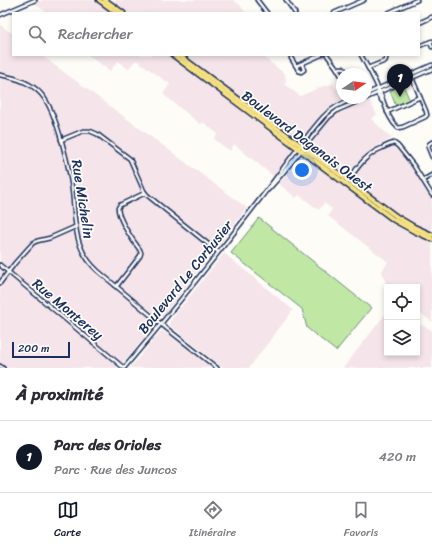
<!DOCTYPE html>
<html lang="fr">
<head>
<meta charset="utf-8">
<style>
	:root { --surface:#fff; --page:#f2f2f3; --text:#2b2b33; --muted:#7c7c81; --line:#e1e1e2; --accent:#111827 }
	body { margin:0; font-family:Sriracha,sans-serif; background:var(--page); color:var(--text) }
	.controls { position:absolute; right:12px; bottom:12px; display:grid; overflow:hidden; border-radius:0px; box-shadow:0 2px 6px #0003 }
	.controls button { width:36px; height:36px; display:grid; place-items:center; padding:0; border:0; border-bottom:1px solid var(--line); background:var(--surface); color:var(--text); font:20px sans-serif }
	.compass { position:absolute; left:336px; top:68px; width:36px; height:36px; border-radius:50%; background:var(--surface); box-shadow:0 2px 6px #0003; rotate:77deg }
	.scale { position:absolute; left:12px; bottom:10px; width:58px; box-sizing:border-box; padding-left:4px; border:2px solid #1b2f5e; border-top:0; font-size:11px; line-height:14px; white-space:nowrap; color:#1b2f5e; -webkit-text-stroke:3px #fdfcf7; paint-order:stroke }
	.you { position:absolute; left:302px; top:170px; width:14px; height:14px; margin:-10px; border:3px solid #fff; border-radius:50%; background:#1a73e8; box-shadow:0 0 0 6px #1a73e833 }
	.badge { display:grid; place-items:center; width:26px; height:26px; border-radius:50%; background:var(--accent); color:#fff; font-size:13px; font-weight:700 }
	.pin { position:absolute; translate:-50% -33px; filter:drop-shadow(0 1px 2px #0008) }
	.pin::after { content:''; position:absolute; top:21px; width:14px; height:12px; background:inherit; clip-path:polygon(0 0,100% 0,50% 100%) }
	.list { margin:0; padding:0; list-style:none }
	h2 { display:flex; justify-content:space-between; align-items:center; height:52px; margin:0; padding:0 16px; font-size:17px }
	h2 small { font-size:13px; font-weight:400; color:var(--muted) }
	.list li { display:grid; grid-template-columns:26px 1fr auto; gap:12px; align-items:center; box-sizing:border-box; height:72px; padding:0 16px; border-top:1px solid var(--line) }
	.list b { display:block; font-size:15px; white-space:nowrap }
	.list p { margin:0; font-size:13px; white-space:nowrap; color:var(--muted) }
	.list em { font-size:13px; font-style:normal; color:var(--muted) }
	.icon { flex:none; width:22px; height:22px; fill:none; stroke:currentColor; stroke-width:2; stroke-linecap:round; stroke-linejoin:round }
	.map { position:relative; flex:none; width:432px; height:368px; overflow:hidden }
	.search { position:absolute; background:var(--surface); box-shadow:0 2px 6px #0003; left:12px; right:12px; top:12px; height:44px; display:flex; align-items:center; gap:10px; box-sizing:border-box; padding:0 14px; border-radius:0px; color:var(--muted); font-size:15px }
	.sheet { height:124px; background:var(--surface) }
	nav { display:flex; justify-content:space-around; align-items:center; box-sizing:border-box; height:56px; border-top:1px solid var(--line); background:var(--surface); font-size:11px; color:var(--muted) }
	nav a { display:grid; justify-items:center; gap:2px }
	nav .on { color:var(--accent) }
	.map>svg:first-child { display:block }
	.built { fill:#f5e5ea }
	.green { fill:#c0e8a4; stroke:#6e8c81 }
	.lines { fill:none; stroke-linecap:round; stroke-linejoin:round }
	.minor-casing { stroke:#1b2f5e; stroke-width:5.5 }
	.major-casing { stroke:#1b2f5e; stroke-width:7 }
	.minor { stroke:#fdfcf7; stroke-width:2.5 }
	.major { stroke:#f7e281; stroke-width:4 }
	.labels { text-anchor:middle; stroke-width:3.5; stroke-linejoin:round; paint-order:stroke }
	.street-label { font-size:14px; fill:#1b2f5e; stroke:#fdfcf7 }
</style>
</head>
<body>
<div class="map">
<svg width="432" height="368" viewBox="0 0 432 368">
	<rect width="100%" height="100%" fill="#fdfcf7"/>
	<filter id="ink" filterUnits="userSpaceOnUse"><feTurbulence type="fractalNoise" baseFrequency=".025" numOctaves="2"/><feDisplacementMap in="SourceGraphic" scale="8" xChannelSelector="R" yChannelSelector="G"/><feConvolveMatrix kernelMatrix="1 2 1 2 8 2 1 2 1" color-interpolation-filters="sRGB"/></filter>
	<g filter="url(#ink)">
		<g class="built">
			<path d="M43,0H95L112,13H47L34,3Z"/>
			<path d="M111,0H233L240,5L246,13H128Z"/>
			<path d="M0,25L13,34V55H41L247,208L218,246L214,245L211,250L212,253L162,317H157L154,322L155,326L124,362H121L117,366L118,368H0Z"/>
			<path d="M88,55H168L293,148L294,150L273,176L234,144L230,151L214,139L218,134L204,123L200,124L163,94L170,84L136,60L128,69L118,61L110,71Z"/>
			<path d="M185,55H261L285,74L286,81L284,84L300,96L323,86H326L333,83L336,89L342,86V98H349L335,104L322,113L302,139L299,140Z"/>
			<path d="M369,99L377,115L373,117L371,119L381,128L392,138L370,151L363,157L348,176H346L309,149V146L327,123L335,115Z"/>
			<path d="M393,145L396,147L418,176L432,198V232L414,224L404,218L353,180V178L366,162L378,152Z"/>
			<path d="M300,156H303L393,223L407,232L432,243V322L417,311V287H387L382,271L388,262L328,216L332,209L324,203L319,210L299,195L296,198L279,184Z"/>
			<path d="M224,253L293,310L249,368H223L169,325L170,321Z"/>
			<path d="M387,312V353H417V323L432,330V368H343Z"/>
			<path d="M163,331L182,344L212,368H130L160,332Z"/>
		</g>
		<g class="green">
			<path d="M403,85L410,101L396,106L390,91Z"/>
			<path d="M259,218L371,308L336,351L307,328L302,309L231,253Z"/>
		</g>
		<g class="lines">
			<g class="minor-casing">
				<g id="minor">
					<path d="M257,0L267,13"/>
					<path d="M286,0L295,13"/>
					<path d="M334,13L364,0"/>
					<path d="M388,13L417,0"/>
					<path d="M0,15L35,0"/>
					<path d="M419,23L432,17"/>
					<path d="M430,42L432,47"/>
					<path d="M419,46L432,41"/>
					<path d="M327,55L336,67L342,77"/>
					<path d="M361,55C368,68 376,81 381,95C386,107 388,119 398,128L403,127L425,117L427,115L426,111L412,78"/>
					<path d="M291,58L299,71L301,72L304,70L302,64"/>
					<path d="M296,66L321,55"/>
					<path d="M368,68L385,61L386,59L385,55"/>
					<path d="M338,69L340,68H343L345,70L346,74"/>
					<path d="M0,75C41,82 48,98 60,135C65,153 70,171 72,189C76,220 72,248 98,271L161,324L217,368"/>
					<path d="M378,91V95L382,101"/>
					<path d="M366,94L432,65"/>
					<path d="M366,98L432,69"/>
					<path d="M387,112L420,97"/>
					<path d="M61,140L83,131H90L97,134L130,159L144,191L147,195L218,252"/>
					<path d="M432,142L429,144L428,147L432,157"/>
					<path d="M423,180L432,175"/>
					<path d="M347,182C358,167 365,155 382,148C386,146 390,144 394,143L398,146L414,166L432,195"/>
					<path d="M268,190L277,180L329,117L338,110L366,98"/>
					<path d="M0,265L124,368"/>
					<path d="M0,283L15,263L33,243L37,241L50,238L75,227"/>
					<path d="M116,287L140,256L141,253L140,250C133,241 118,219 118,208L120,205L145,193"/>
					<path d="M0,366L3,368"/>
					<path d="M124,368C171,313 216,256 260,199C281,172 300,143 323,117C332,107 344,102 356,98"/>
				</g>
			</g>
			<g class="major-casing">
				<g id="major">
					<path d="M99,0L117,13"/>
					<path d="M105,0L123,13"/>
					<path d="M173,55L394,220L414,231L432,239"/>
					<path d="M179,55L397,217L414,227L432,235"/>
				</g>
			</g>
			<use href="#minor" class="minor"/>
			<use href="#major" class="major"/>
		</g>
	</g>
	<g class="labels">
		<g class="street-label">
			<text transform="translate(307 141) rotate(37)" y="5">Boulevard Dagenais Ouest</text>
			<text transform="translate(83 199) rotate(81)" y="5">Rue Michelin</text>
			<text transform="translate(185 277) rotate(-51)" y="5">Boulevard Le Corbusier</text>
			<text transform="translate(68 309) rotate(40)" y="5">Rue Monterey</text>
		</g>
	</g>
</svg>
<div class="controls">
<button><svg class="icon" aria-label="locate" viewBox="0 0 24 24"><circle cx="12" cy="12" r="6"/><path d="M12 2v4M12 18v4M2 12h4M18 12h4"/></svg></button>
<button><svg class="icon" aria-label="layers" viewBox="0 0 24 24"><path d="M12 4l9 5-9 5-9-5zM3 14l9 5 9-5"/></svg></button>
</div>
<svg class="compass" viewBox="-18 -18 36 36"><path d="M0-13l5 13h-10z" fill="#e53935"/><path d="M0 13l5-13h-10z" fill="#7c7c81"/></svg>
<div class="scale">200 m</div>
<div class="you"></div>
<div class="pin badge" style="left:400px;top:97px">1</div>
<div class="search"><svg class="icon" aria-label="search" viewBox="0 0 24 24"><circle cx="10" cy="10" r="6"/><path d="M15 15l6 6"/></svg>Rechercher</div>
</div>
<section class="sheet">
<h2>À proximité<small></small></h2>
<ul class="list">
<li><span class="badge">1</span><div><b>Parc des Orioles</b><p>Parc · Rue des Juncos</p></div><em>420 m</em></li>
</ul>
</section>
<nav>
<a class="on"><svg class="icon" aria-label="map" viewBox="0 0 24 24"><path d="M3 6l6-2 6 2 6-2v14l-6 2-6-2-6 2zM9 4v14M15 6v14"/></svg>Carte</a>
<a><svg class="icon" aria-label="directions" viewBox="0 0 24 24"><path d="M12 3l9 9-9 9-9-9zM9 14v-3h6M13 9l2 2-2 2"/></svg>Itinéraire</a>
<a><svg class="icon" aria-label="saved" viewBox="0 0 24 24"><path d="M7 4h10v16l-5-4-5 4z"/></svg>Favoris</a>
</nav>
</body>
</html>
